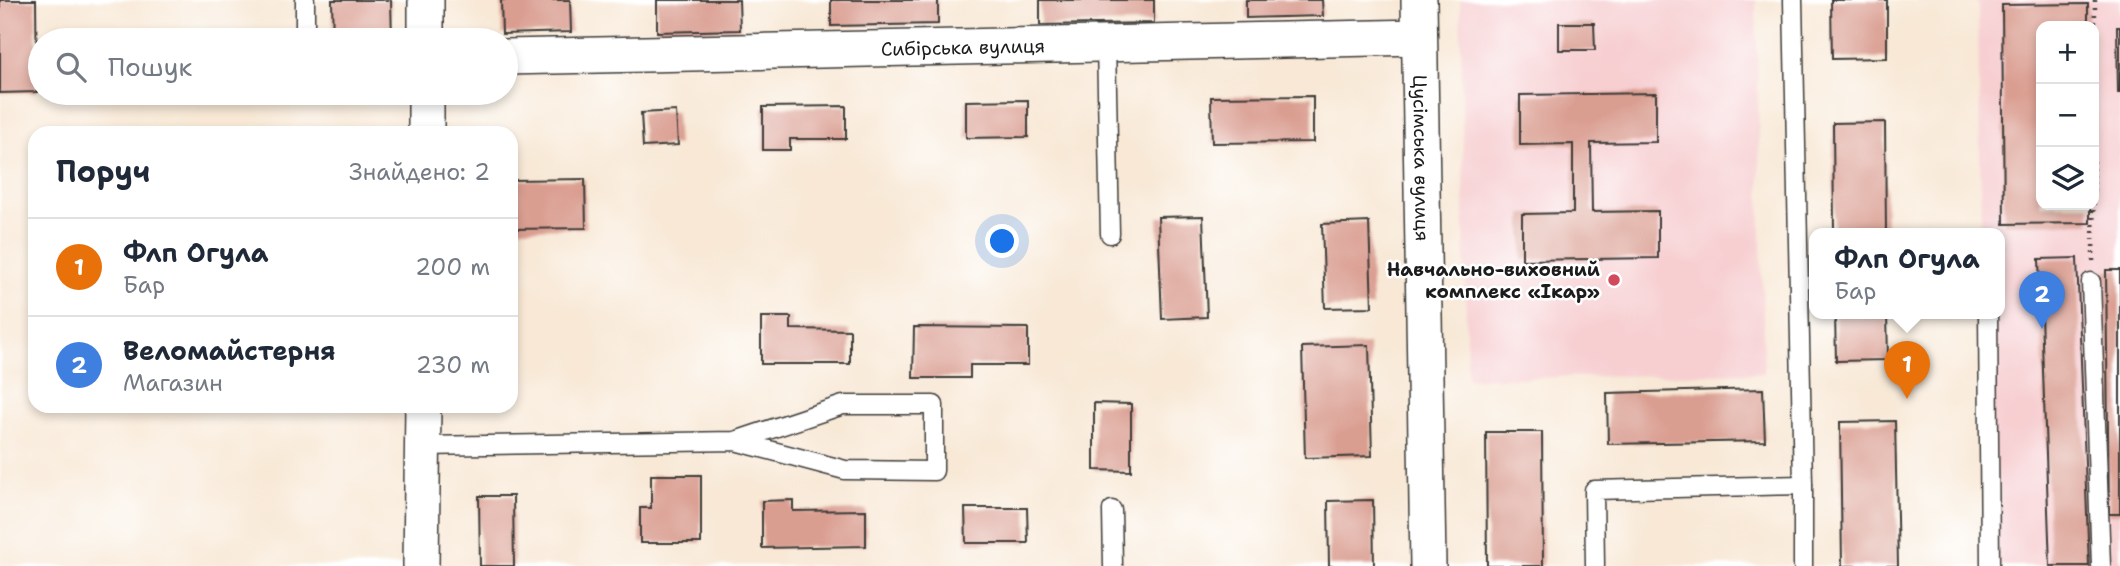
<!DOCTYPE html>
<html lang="uk">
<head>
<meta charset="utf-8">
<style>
	:root { --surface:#fff; --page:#f6f6f7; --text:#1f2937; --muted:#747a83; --line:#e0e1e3; --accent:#0b8043 }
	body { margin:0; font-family:"Shantell Sans",sans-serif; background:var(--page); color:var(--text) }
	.controls { position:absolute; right:21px; top:21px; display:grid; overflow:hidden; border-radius:14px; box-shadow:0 4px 10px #0003 }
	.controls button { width:63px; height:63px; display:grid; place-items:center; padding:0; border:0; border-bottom:2px solid var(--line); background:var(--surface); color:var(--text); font:35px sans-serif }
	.you { position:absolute; left:1003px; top:242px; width:24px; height:24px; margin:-18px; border:5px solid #fff; border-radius:50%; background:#1a73e8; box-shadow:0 0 0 10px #1a73e833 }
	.badge { display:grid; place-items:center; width:46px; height:46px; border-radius:50%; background:var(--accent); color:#fff; font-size:23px; font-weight:700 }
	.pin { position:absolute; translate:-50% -58px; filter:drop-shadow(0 2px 4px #0008) }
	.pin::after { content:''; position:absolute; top:37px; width:24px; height:21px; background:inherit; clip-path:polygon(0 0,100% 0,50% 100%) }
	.popup { position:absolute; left:1809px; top:228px; width:196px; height:91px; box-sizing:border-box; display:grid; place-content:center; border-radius:14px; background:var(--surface); filter:drop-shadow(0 2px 5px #0005); font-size:23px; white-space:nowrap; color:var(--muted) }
	.popup b { font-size:26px; color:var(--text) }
	.popup::after { content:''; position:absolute; left:50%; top:100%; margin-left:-14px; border:14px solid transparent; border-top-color:var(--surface) }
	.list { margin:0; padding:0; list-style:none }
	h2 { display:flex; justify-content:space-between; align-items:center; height:91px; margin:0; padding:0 28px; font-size:30px }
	h2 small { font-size:23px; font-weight:400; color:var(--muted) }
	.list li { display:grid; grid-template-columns:46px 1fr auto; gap:21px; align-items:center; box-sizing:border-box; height:98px; padding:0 28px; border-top:2px solid var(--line) }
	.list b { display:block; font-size:26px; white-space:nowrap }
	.list p { margin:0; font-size:23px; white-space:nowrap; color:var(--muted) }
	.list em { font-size:23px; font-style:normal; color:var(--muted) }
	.icon { flex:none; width:38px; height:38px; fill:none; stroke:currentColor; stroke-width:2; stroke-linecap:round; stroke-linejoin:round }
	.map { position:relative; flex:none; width:2120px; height:566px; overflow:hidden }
	.search { position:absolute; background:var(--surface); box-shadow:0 4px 10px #0003; left:28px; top:28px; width:490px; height:77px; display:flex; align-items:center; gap:18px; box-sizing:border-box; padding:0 24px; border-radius:38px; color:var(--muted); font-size:26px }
	.panel { position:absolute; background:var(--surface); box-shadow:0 4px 10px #0003; left:28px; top:126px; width:490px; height:287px; border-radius:21px }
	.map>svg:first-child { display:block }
	.built { fill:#f7cfd1; fill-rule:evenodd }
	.building { fill:#da9e91 }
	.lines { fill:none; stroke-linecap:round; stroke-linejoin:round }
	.lane-casing { stroke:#3d3b38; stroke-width:21 }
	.street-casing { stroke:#3d3b38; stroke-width:38 }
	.path { stroke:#3d3b38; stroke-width:4.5; stroke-dasharray:2 5; stroke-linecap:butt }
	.lane { stroke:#fff; stroke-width:18 }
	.street { stroke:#fff; stroke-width:35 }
	.poi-dot { fill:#d1495b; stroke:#fff; stroke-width:2.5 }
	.labels { text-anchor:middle; stroke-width:5; stroke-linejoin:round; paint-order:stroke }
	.street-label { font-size:19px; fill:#1c1c1c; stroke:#fff }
	.poi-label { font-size:19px; font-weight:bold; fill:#1c1c1c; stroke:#fff; text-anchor:end }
</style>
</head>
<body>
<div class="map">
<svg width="2120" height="566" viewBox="0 0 2120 566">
	<rect width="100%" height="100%" fill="#fff"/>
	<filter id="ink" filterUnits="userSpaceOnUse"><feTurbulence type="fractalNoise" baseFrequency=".0143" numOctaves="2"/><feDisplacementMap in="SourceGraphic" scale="14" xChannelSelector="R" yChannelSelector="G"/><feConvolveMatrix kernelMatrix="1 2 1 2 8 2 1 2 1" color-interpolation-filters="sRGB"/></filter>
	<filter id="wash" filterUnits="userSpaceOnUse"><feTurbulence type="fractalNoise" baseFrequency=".00686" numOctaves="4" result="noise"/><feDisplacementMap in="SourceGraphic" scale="28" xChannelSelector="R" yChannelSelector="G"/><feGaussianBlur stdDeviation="1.57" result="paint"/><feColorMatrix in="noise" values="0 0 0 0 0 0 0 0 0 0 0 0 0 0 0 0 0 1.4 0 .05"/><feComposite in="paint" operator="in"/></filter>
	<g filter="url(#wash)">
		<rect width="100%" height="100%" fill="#f8e8d5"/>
		<g class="built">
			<path d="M1460,0H1756L1764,373L1467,379Z"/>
			<path d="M1919,0H2120V566H1985L1982,313H2000V233H1981L1978,2H1919ZM2041,26H2094V205H2041Z"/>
		</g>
		<g id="blocks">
			<g class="building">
				<path d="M0,0H36L37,92L0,93Z"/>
				<path d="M332,0H391L392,40H333Z"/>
				<path d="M501,0H570L571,32L502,34Z"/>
				<path d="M657,0H739L740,30L657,32Z"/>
				<path d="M831,0H938V24L831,26Z"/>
				<path d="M1040,0H1154V23L1040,25Z"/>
				<path d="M1246,0H1322L1323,16L1246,18Z"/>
				<path d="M1831,0H1887V58L1832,59Z"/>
				<path d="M2088,4V26H2041V205H2090V223L2004,224L2002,5Z"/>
				<path d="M1559,23H1594L1595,50H1559Z"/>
				<path d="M2117,27H2120V93H2118Z"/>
				<path d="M1656,93V142L1591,143L1592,212L1658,211V258L1522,260V214L1573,213V144L1520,145V95Z"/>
				<path d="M1313,96V142L1212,143L1211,97Z"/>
				<path d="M1028,100V137L966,138V101Z"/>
				<path d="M846,106V139H790V150H763V107Z"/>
				<path d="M676,111L678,145L643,147L641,113Z"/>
				<path d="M1885,122L1886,233H1834L1833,123Z"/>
				<path d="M585,179L586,228L511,229V180Z"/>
				<path d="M1203,216L1207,317L1162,319L1158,217Z"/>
				<path d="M1369,222L1372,307L1325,308L1322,224Z"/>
				<path d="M2077,258L2089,566H2050L2039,259Z"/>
				<path d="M2106,270H2120V514H2109Z"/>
				<path d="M1835,313H1887L1888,360L1836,361Z"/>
				<path d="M761,317H791V329L850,330V364H761Z"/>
				<path d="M914,327L1028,328V365H970V378H913Z"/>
				<path d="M1369,345L1372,456L1305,458L1302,347Z"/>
				<path d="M1763,389L1765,441L1608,444L1607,393Z"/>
				<path d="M1094,403L1131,404V471L1094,470Z"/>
				<path d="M1895,421L1898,566H1842L1840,422Z"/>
				<path d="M1486,432H1542L1543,566H1487Z"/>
				<path d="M651,475H701V543H640V508H651Z"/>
				<path d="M479,496H513L514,566H480Z"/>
				<path d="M793,500V511L866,510V546L762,548V501Z"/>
				<path d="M1373,500L1374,566H1329L1328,501Z"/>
				<path d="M965,508H1027L1028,543H966Z"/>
			</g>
		</g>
	</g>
	<g filter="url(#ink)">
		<use href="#blocks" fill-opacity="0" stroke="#3d3b38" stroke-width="2"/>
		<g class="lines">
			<g class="lane-casing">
				<g id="lane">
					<path d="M305,0V40"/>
					<path d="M1793,0L1803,485"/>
					<path d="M1106,44L1110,234"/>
					<path d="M2091,282L2101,566"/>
					<path d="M1988,313L1990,566"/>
					<path d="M422,446L735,441L845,470L934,471V405H843L735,441"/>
					<path d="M1112,510L1113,566"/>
					<path d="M1595,566L1594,490L1803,485V566"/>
				</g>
			</g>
			<g class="street-casing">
				<g id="street">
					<path d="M426,0V40"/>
					<path id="s1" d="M1419,0L1428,566"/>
					<path id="s2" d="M506,57L1419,37"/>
					<path d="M426,133V93"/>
					<path d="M421,566L423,406"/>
				</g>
			</g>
			<path class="path" d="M2093,261L2095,0"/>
			<use href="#lane" class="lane"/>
			<use href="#street" class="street"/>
		</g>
	</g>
	<circle class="poi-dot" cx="1614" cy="280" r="7"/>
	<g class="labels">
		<g class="street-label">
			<text dy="7" stroke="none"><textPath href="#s2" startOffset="457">Сибірська вулиця</textPath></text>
			<text dy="7" stroke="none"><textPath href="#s1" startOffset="158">Цусімська вулиця</textPath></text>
		</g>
		<g class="poi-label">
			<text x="1600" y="276">Навчально-виховний<tspan x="1600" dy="22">комплекс «Ікар»</tspan></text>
		</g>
	</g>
</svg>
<div class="controls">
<button>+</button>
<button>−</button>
<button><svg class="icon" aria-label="layers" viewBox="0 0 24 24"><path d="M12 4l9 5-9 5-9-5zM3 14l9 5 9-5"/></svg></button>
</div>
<div class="you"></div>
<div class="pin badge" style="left:1907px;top:399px;background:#e8710a">1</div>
<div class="popup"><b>Флп Огула</b>Бар</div>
<div class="pin badge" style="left:2042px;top:329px;background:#3f7fe0">2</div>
<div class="search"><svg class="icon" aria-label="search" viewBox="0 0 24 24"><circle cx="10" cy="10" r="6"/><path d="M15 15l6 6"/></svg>Пошук</div>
<section class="panel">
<h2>Поруч<small>Знайдено: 2</small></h2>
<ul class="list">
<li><span class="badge" style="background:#e8710a">1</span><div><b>Флп Огула</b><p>Бар</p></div><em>200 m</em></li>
<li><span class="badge" style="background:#3f7fe0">2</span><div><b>Веломайстерня</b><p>Магазин</p></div><em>230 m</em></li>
</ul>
</section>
</div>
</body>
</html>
